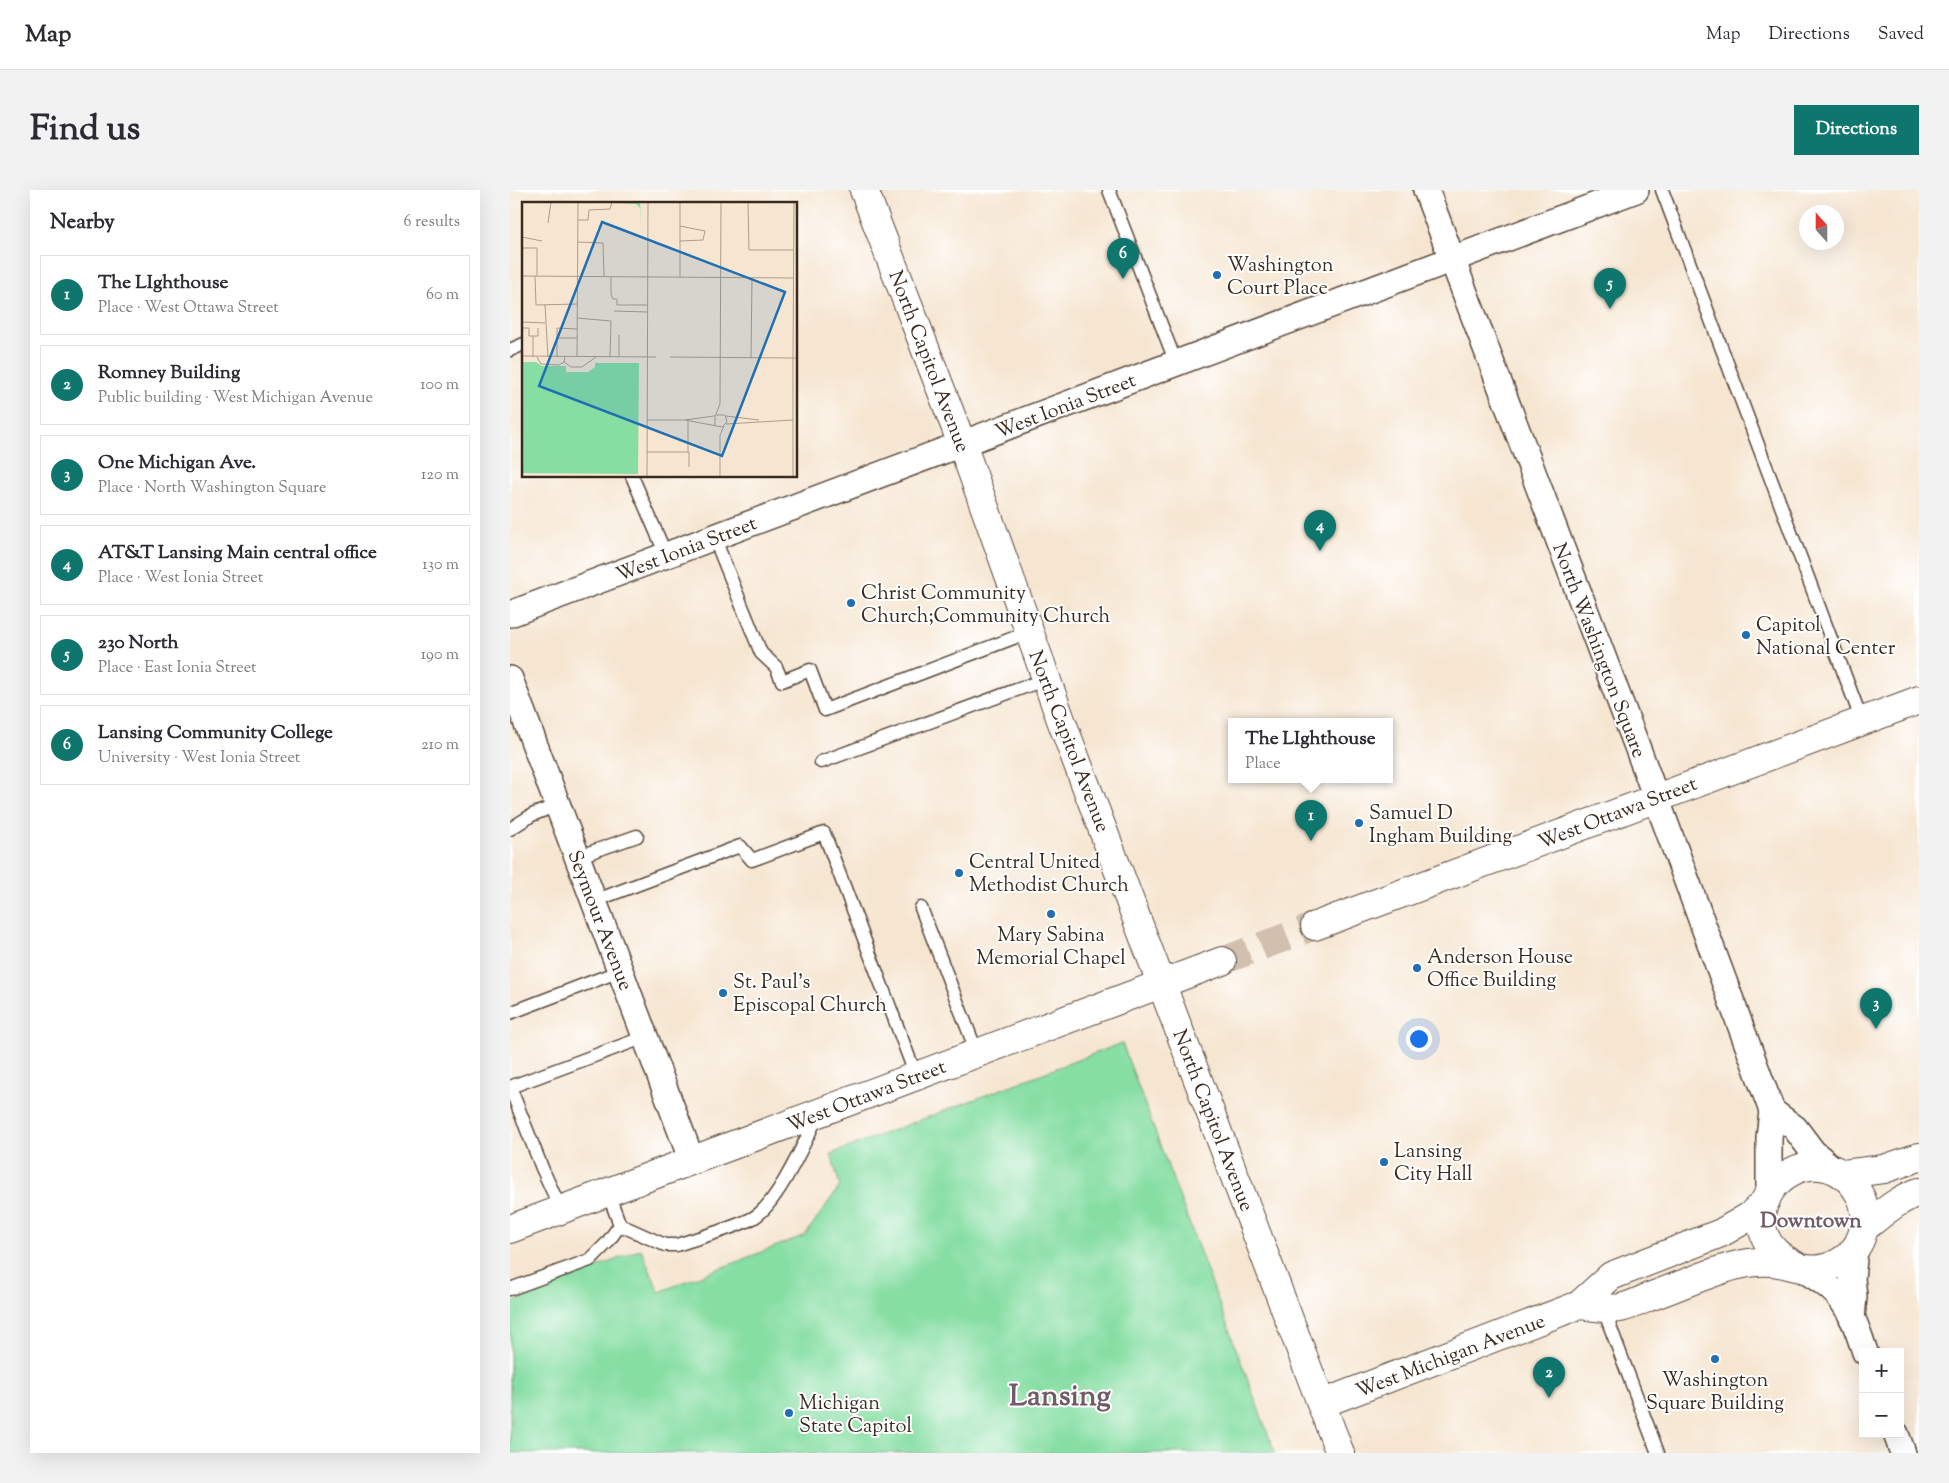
<!DOCTYPE html>
<html lang="en">
<head>
<meta charset="utf-8">
<style>
	:root { --surface:#fff; --page:#f2f2f3; --text:#2b2b33; --muted:#7c7c81; --line:#e1e1e2; --accent:#0f766e }
	body { margin:0; font-family:"Sorts Mill Goudy",serif; background:var(--page); color:var(--text) }
	.controls { position:absolute; right:15px; bottom:15px; display:grid; overflow:hidden; border-radius:0px; box-shadow:0 5px 20px #0002 }
	.controls button { width:45px; height:45px; display:grid; place-items:center; padding:0; border:0; border-bottom:1px solid var(--line); background:var(--surface); color:var(--text); font:25px sans-serif }
	.compass { position:absolute; left:1289px; top:15px; width:45px; height:45px; border-radius:50%; background:var(--surface); box-shadow:0 5px 20px #0002; rotate:339deg }
	.you { position:absolute; left:908px; top:848px; width:18px; height:18px; margin:-12px; border:4px solid #fff; border-radius:50%; background:#1a73e8; box-shadow:0 0 0 8px #1a73e833 }
	.badge { display:grid; place-items:center; width:32px; height:32px; border-radius:50%; background:var(--accent); color:#fff; font-size:16px; font-weight:700 }
	.pin { position:absolute; translate:-50% -41px; filter:drop-shadow(0 1px 2px #0008) }
	.pin::after { content:''; position:absolute; top:26px; width:18px; height:15px; background:inherit; clip-path:polygon(0 0,100% 0,50% 100%) }
	.popup { position:absolute; left:718px; top:528px; width:165px; height:65px; box-sizing:border-box; display:grid; place-content:center; border-radius:0px; background:var(--surface); filter:drop-shadow(0 1px 4px #0005); font-size:16px; white-space:nowrap; color:var(--muted) }
	.popup b { font-size:19px; color:var(--text) }
	.popup::after { content:''; position:absolute; left:50%; top:100%; margin-left:-10px; border:10px solid transparent; border-top-color:var(--surface) }
	.list { margin:0; padding:0; list-style:none }
	h2 { display:flex; justify-content:space-between; align-items:center; height:65px; margin:0; padding:0 20px; font-size:21px }
	h2 small { font-size:16px; font-weight:400; color:var(--muted) }
	.list li { display:grid; grid-template-columns:32px 1fr auto; gap:15px; align-items:center; box-sizing:border-box; height:80px; margin:0 10px 10px; padding:0 10px; border:1px solid var(--line); border-radius:0px }
	.list b { display:block; font-size:19px; white-space:nowrap }
	.list p { margin:0; font-size:16px; white-space:nowrap; color:var(--muted) }
	.list em { font-size:16px; font-style:normal; color:var(--muted) }
	.map { position:relative; flex:none; width:1409px; height:1263px; overflow:hidden; border-radius:0px }
	header { display:flex; align-items:center; gap:30px; box-sizing:border-box; height:70px; padding:0 25px; background:var(--surface); border-bottom:1px solid var(--line) }
	header strong { font-size:24px }
	nav { display:flex; gap:28px; margin-inline-start:auto; font-size:18px }
	.intro { display:flex; align-items:center; justify-content:space-between; box-sizing:border-box; height:120px; padding:0 30px }
	h1 { margin:0; font-size:35px }
	.button { padding:12px 22px; border-radius:0px; background:var(--accent); color:#fff; font-size:18px; font-weight:700 }
	main { display:flex; gap:30px; padding:0 30px }
	aside { flex:1; background:var(--surface); border-radius:0px; box-shadow:0 5px 20px #0002 }
	.map>svg:first-child { display:block }
	.green { fill:#86dea3; stroke:#608460 }
	.lines { fill:none; stroke-linecap:round; stroke-linejoin:round }
	.secondary-tunnel { stroke:#d1c0ad; stroke-width:28; stroke-dasharray:28 14; stroke-linecap:butt }
	.lane-casing { stroke:#574639; stroke-width:15 }
	.street-casing { stroke:#574639; stroke-width:28 }
	.secondary-casing { stroke:#574639; stroke-width:30 }
	.lane { stroke:#fff; stroke-width:12 }
	.street { stroke:#fff; stroke-width:25 }
	.secondary { stroke:#fff; stroke-width:28 }
	.poi-dot { fill:#1f6fb2; stroke:#fff; stroke-width:2 }
	.labels { text-anchor:middle; stroke-width:4; stroke-linejoin:round; paint-order:stroke }
	.poi-label { font-size:20px; fill:#3b2a1e; stroke:#fff; text-anchor:start }
	.street-label { font-size:20px; fill:#3b2a1e; stroke:#fff }
	.neighbourhood-label { font-size:21px; font-weight:bold; fill:#705b67; stroke:#fff }
	.town-label { font-size:30px; font-weight:bold; fill:#705b67; stroke:#fff }
	.inset-road { fill:none; stroke:#ab9b89; stroke-width:1 }
	.view { fill:#1f6fb2; fill-opacity:0.15; stroke:#1f6fb2; stroke-width:2.5 }
	.inset-edge { fill:none; stroke:#3b2a1e; stroke-width:2.5 }
</style>
</head>
<body>
<header>
<strong>Map</strong>
<nav><a>Map</a><a>Directions</a><a>Saved</a></nav>
</header>
<div class="intro"><h1>Find us</h1><a class="button">Directions</a></div>
<main>
<aside>
<h2>Nearby<small>6 results</small></h2>
<ul class="list">
<li><span class="badge">1</span><div><b>The LIghthouse</b><p>Place · West Ottawa Street</p></div><em>60 m</em></li>
<li><span class="badge">2</span><div><b>Romney Building</b><p>Public building · West Michigan Avenue</p></div><em>100 m</em></li>
<li><span class="badge">3</span><div><b>One Michigan Ave.</b><p>Place · North Washington Square</p></div><em>120 m</em></li>
<li><span class="badge">4</span><div><b>AT&amp;T Lansing Main central office</b><p>Place · West Ionia Street</p></div><em>130 m</em></li>
<li><span class="badge">5</span><div><b>230 North</b><p>Place · East Ionia Street</p></div><em>190 m</em></li>
<li><span class="badge">6</span><div><b>Lansing Community College</b><p>University · West Ionia Street</p></div><em>210 m</em></li>
</ul>
</aside>
<div class="map">
<svg width="1409" height="1263" viewBox="0 0 1409 1263">
	<rect width="100%" height="100%" fill="#fff"/>
	<filter id="ink" filterUnits="userSpaceOnUse"><feTurbulence type="fractalNoise" baseFrequency=".02" numOctaves="2"/><feDisplacementMap in="SourceGraphic" scale="10" xChannelSelector="R" yChannelSelector="G"/><feConvolveMatrix kernelMatrix="1 2 1 2 8 2 1 2 1" color-interpolation-filters="sRGB"/></filter>
	<filter id="wash" filterUnits="userSpaceOnUse"><feTurbulence type="fractalNoise" baseFrequency=".0096" numOctaves="4" result="noise"/><feDisplacementMap in="SourceGraphic" scale="20" xChannelSelector="R" yChannelSelector="G"/><feGaussianBlur stdDeviation="1.12" result="paint"/><feColorMatrix in="noise" values="0 0 0 0 0 0 0 0 0 0 0 0 0 0 0 0 0 1.4 0 .05"/><feComposite in="paint" operator="in"/></filter>
	<g filter="url(#wash)">
		<rect width="100%" height="100%" fill="#f6e6d1"/>
		<path class="green" d="M612,853L765,1263H0V1114L131,1059L149,1102L295,1045L330,996L321,964Z"/>
	</g>
	<g filter="url(#ink)">
		<g class="lines">
			<path class="secondary-tunnel" d="M712,771L805,736"/>
			<g class="lane-casing">
				<g id="lane">
					<path d="M599,0L666,173"/>
					<path d="M1152,0L1352,531"/>
					<path d="M0,160L14,154"/>
					<path d="M122,286L156,365"/>
					<path d="M204,347L251,463L266,477L272,491L300,480L315,520L519,442"/>
					<path d="M311,572L536,489"/>
					<path d="M0,639L22,625L47,615"/>
					<path d="M67,667L127,646"/>
					<path d="M84,711L230,656L242,670L314,643L406,886"/>
					<path d="M411,718L467,863"/>
					<path d="M0,823L110,781"/>
					<path d="M0,897L135,847"/>
					<path d="M0,897L32,978L51,1020"/>
					<path d="M110,1035L155,1055H167C190,1047 222,1039 243,1028C267,1015 295,951 308,925"/>
					<path d="M0,1099L80,1070L97,1053L110,1035L98,1003"/>
					<path d="M1093,1118L1148,1263"/>
				</g>
			</g>
			<g class="street-casing">
				<g id="street">
					<path d="M916,0L1131,567L1262,921L1259,948V1001"/>
					<path d="M0,424L1126,0"/>
					<path d="M0,489L182,971"/>
					<path d="M1262,921L1285,938L1303,962L1324,980"/>
					<path d="M1291,1078C1306,1088 1323,1097 1333,1112C1344,1127 1349,1145 1355,1162"/>
					<path d="M1342,1128L1344,1106L1342,1089L1345,1059"/>
					<path d="M1386,1244L1393,1263"/>
				</g>
			</g>
			<g class="secondary-casing">
				<g id="secondary">
					<path d="M354,0L452,254L551,530L830,1263"/>
					<path d="M805,736L1409,510"/>
					<path d="M1333,984L1374,979L1409,967"/>
					<path d="M1355,1037C1372,1024 1388,1009 1409,1002"/>
					<path d="M0,1039L712,771"/>
					<path d="M1069,1115C1082,1116 1098,1120 1110,1118C1120,1116 1130,1111 1139,1107C1167,1097 1195,1084 1224,1076C1235,1073 1251,1071 1262,1072C1272,1073 1281,1076 1291,1078C1316,1084 1344,1070 1352,1045C1357,1031 1356,1015 1348,1002C1340,988 1326,977 1309,976C1270,973 1236,1018 1259,1054C1266,1064 1274,1069 1285,1075"/>
					<path d="M811,1214L1069,1115L1101,1086L1211,1043L1240,1026L1256,1010"/>
				</g>
			</g>
			<use href="#lane" class="lane"/>
			<use href="#street" class="street"/>
			<use href="#secondary" class="secondary"/>
		</g>
	</g>
	<g class="poi-dot">
		<circle cx="707" cy="85" r="5"/>
		<circle cx="341" cy="413" r="5"/>
		<circle cx="1236" cy="445" r="5"/>
		<circle cx="849" cy="633" r="5"/>
		<circle cx="449" cy="683" r="5"/>
		<circle cx="541" cy="724" r="5"/>
		<circle cx="907" cy="778" r="5"/>
		<circle cx="213" cy="803" r="5"/>
		<circle cx="874" cy="972" r="5"/>
		<circle cx="1205" cy="1169" r="5"/>
		<circle cx="279" cy="1223" r="5"/>
	</g>
	<g class="labels">
		<g class="poi-label">
			<text x="717" y="81">Washington<tspan x="717" dy="23">Court Place</tspan></text>
			<text x="351" y="409">Christ Community<tspan x="351" dy="23">Church;Community Church</tspan></text>
			<text x="1246" y="441">Capitol<tspan x="1246" dy="23">National Center</tspan></text>
			<text x="859" y="629">Samuel D<tspan x="859" dy="23">Ingham Building</tspan></text>
			<text x="459" y="678">Central United<tspan x="459" dy="23">Methodist Church</tspan></text>
			<text x="541" y="751" text-anchor="middle">Mary Sabina<tspan x="541" dy="23">Memorial Chapel</tspan></text>
			<text x="917" y="773">Anderson House<tspan x="917" dy="23">Office Building</tspan></text>
			<text x="223" y="798">St. Paul's<tspan x="223" dy="23">Episcopal Church</tspan></text>
			<text x="884" y="967">Lansing<tspan x="884" dy="23">City Hall</tspan></text>
			<text x="1205" y="1196" text-anchor="middle">Washington<tspan x="1205" dy="23">Square Building</tspan></text>
			<text x="289" y="1219">Michigan<tspan x="289" dy="23">State Capitol</tspan></text>
		</g>
		<g class="street-label">
			<text transform="translate(420 171) rotate(69)" y="7">North Capitol Avenue</text>
			<text transform="translate(555 215) rotate(-21)" y="7">West Ionia Street</text>
			<text transform="translate(176 358) rotate(-21)" y="7">West Ionia Street</text>
			<text transform="translate(1090 460) rotate(69)" y="7">North Washington Square</text>
			<text transform="translate(560 551) rotate(69)" y="7">North Capitol Avenue</text>
			<text transform="translate(1107 622) rotate(-21)" y="7">West Ottawa Street</text>
			<text transform="translate(91 730) rotate(69)" y="7">Seymour Avenue</text>
			<text transform="translate(356 905) rotate(-21)" y="7">West Ottawa Street</text>
			<text transform="translate(704 930) rotate(69)" y="7">North Capitol Avenue</text>
			<text transform="translate(940 1165) rotate(-21)" y="7">West Michigan Avenue</text>
		</g>
		<g class="neighbourhood-label">
			<text x="1301" y="1037">Downtown</text>
		</g>
		<g class="town-label">
			<text x="550" y="1215">Lansing</text>
		</g>
	</g>
	<g transform="translate(12 12)">
		<rect width="275" height="275" fill="#f6e6d1"/>
		<path d="M67,0H118L120,30L118,6L114,2ZM0,160H14L20,164H44V170H66L73,165V161H117L116,272L0,271Z" fill="#86dea3"/>
		<path class="inset-road" d="M158,0V75M226,0L227,48H271M272,0L271,156H275M56,18H66L67,8L88,7L90,0M26,21L29,0M158,24L183,29L181,38L158,39M0,35L20,39M56,40L81,41L82,75M0,46H15V74M0,74L271,76M13,74L14,103L55,102M89,75V92L91,97H95V103H125M23,103L26,155M92,109L125,110M55,116L89,119L88,155M0,120L23,121M0,126H7V134H16V126M97,133V155M35,136H55M0,154L134,155M11,155V134M15,155L19,162L37,163L42,160L43,155M35,155V126L55,127M55,155L56,0M148,155L271,156V275M229,156L230,76M42,160L49,165H60L74,155M194,212L198,202L199,0M204,214L237,218M125,218H163L192,214M163,218L200,225L205,220L203,213H193V223M204,222L271,218M125,250H167V265M166,250V219M125,275L126,0M198,275V233L202,224"/>
		<path class="view" d="M80,20L263,90L200,254L17,184Z"/>
		<rect width="275" height="275" class="inset-edge"/>
	</g>
</svg>
<div class="controls">
<button>+</button>
<button>−</button>
</div>
<svg class="compass" viewBox="-18 -18 36 36"><path d="M0-13l5 13h-10z" fill="#e53935"/><path d="M0 13l5-13h-10z" fill="#7c7c81"/></svg>
<div class="you"></div>
<div class="pin badge" style="left:801px;top:651px">1</div>
<div class="popup"><b>The LIghthouse</b>Place</div>
<div class="pin badge" style="left:1039px;top:1208px">2</div>
<div class="pin badge" style="left:1366px;top:839px">3</div>
<div class="pin badge" style="left:810px;top:361px">4</div>
<div class="pin badge" style="left:1100px;top:119px">5</div>
<div class="pin badge" style="left:613px;top:89px">6</div>
</div>
</main>
</body>
</html>
